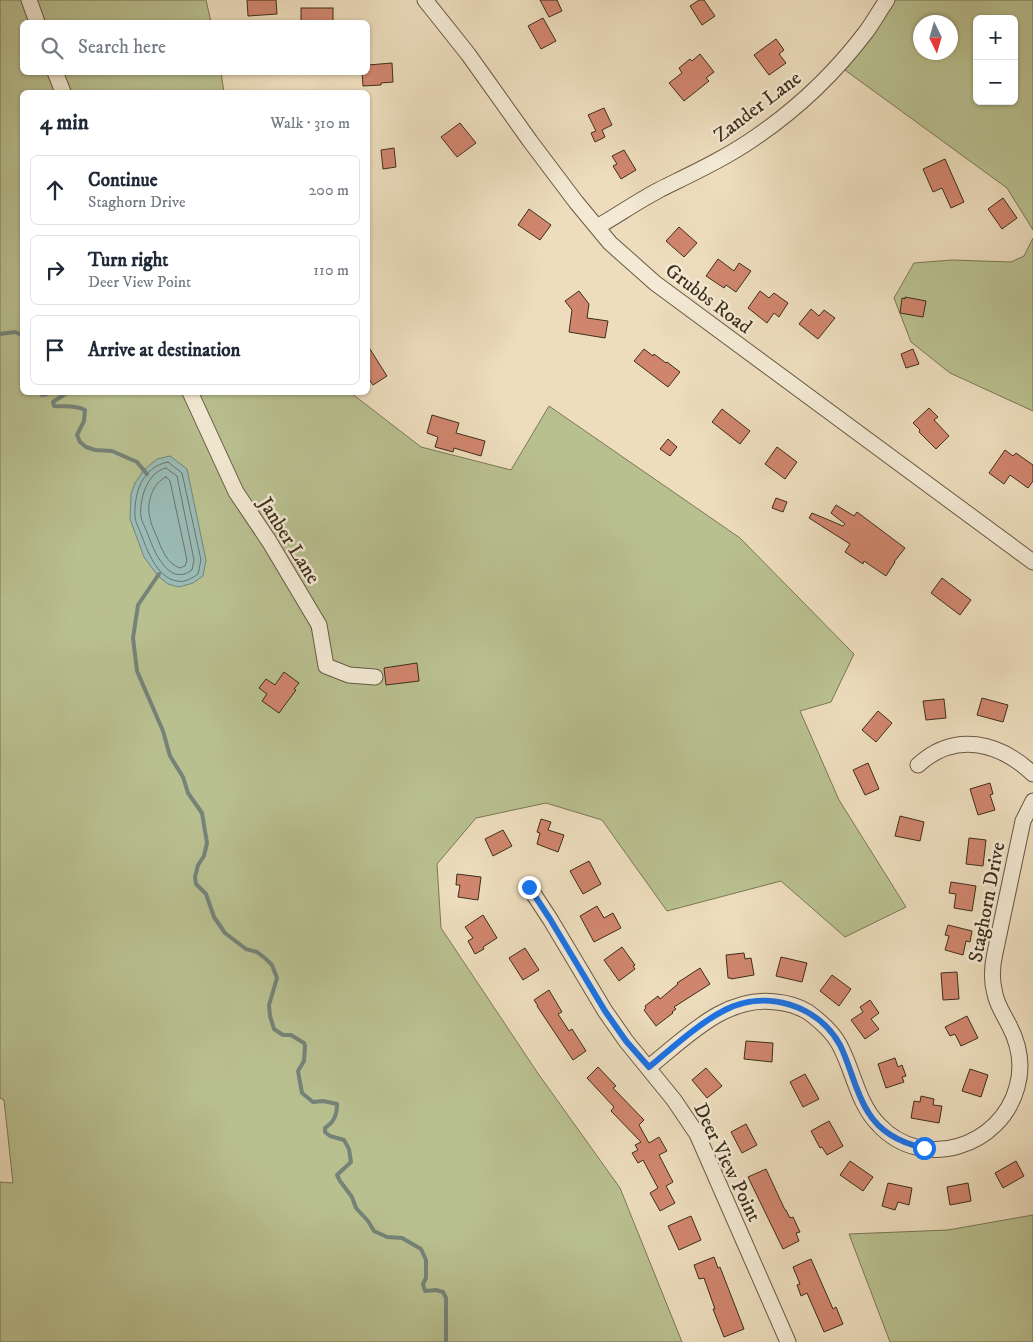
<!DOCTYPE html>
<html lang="en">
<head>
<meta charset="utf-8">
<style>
	:root { --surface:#fff; --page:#f6f6f7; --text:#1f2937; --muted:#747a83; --line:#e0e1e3 }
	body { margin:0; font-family:"IM FELL DW Pica",serif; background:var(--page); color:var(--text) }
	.controls { position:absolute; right:15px; top:15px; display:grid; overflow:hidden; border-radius:8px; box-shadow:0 1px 4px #0004 }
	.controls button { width:45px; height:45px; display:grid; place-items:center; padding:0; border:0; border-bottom:1px solid var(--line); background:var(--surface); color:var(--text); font:25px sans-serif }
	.compass { position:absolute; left:913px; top:15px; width:45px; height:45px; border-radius:50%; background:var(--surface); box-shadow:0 1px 4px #0004; rotate:175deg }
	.stop { position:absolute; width:15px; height:15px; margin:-11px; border:4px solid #1a73e8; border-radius:50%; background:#fff }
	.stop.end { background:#1a73e8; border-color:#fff; box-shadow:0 1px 5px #0008 }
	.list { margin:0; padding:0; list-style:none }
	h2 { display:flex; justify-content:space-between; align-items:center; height:65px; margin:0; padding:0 20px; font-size:21px }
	h2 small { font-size:16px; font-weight:400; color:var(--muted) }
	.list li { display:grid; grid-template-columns:32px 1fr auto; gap:15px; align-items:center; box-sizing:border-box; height:70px; margin:0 10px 10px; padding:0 10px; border:1px solid var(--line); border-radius:8px }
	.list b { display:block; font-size:19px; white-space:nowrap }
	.list p { margin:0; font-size:16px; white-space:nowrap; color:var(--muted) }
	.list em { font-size:16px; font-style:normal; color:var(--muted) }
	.icon { flex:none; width:28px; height:28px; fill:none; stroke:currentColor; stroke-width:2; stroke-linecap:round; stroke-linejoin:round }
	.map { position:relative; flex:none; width:1033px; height:1342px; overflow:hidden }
	.search { position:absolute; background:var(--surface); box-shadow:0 1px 4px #0004; left:20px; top:20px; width:350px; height:55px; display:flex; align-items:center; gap:12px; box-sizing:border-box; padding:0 18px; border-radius:8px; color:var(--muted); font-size:19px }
	.panel { position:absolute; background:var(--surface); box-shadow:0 1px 4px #0004; left:20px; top:90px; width:350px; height:305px; border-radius:8px }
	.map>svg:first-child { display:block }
	.green { fill:#b9c090; stroke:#7b7756; fill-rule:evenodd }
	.water { fill:#9abbb6; stroke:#758378 }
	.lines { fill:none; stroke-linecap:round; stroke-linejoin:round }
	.shore { stroke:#6c7468; stroke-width:1 }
	.stream { stroke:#758378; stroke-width:4 }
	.building { fill:#d0866e; stroke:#3d2e1b }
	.minor-casing { stroke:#695a44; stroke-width:17 }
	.minor { stroke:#f3e9d4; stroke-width:15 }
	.route { stroke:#1a73e8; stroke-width:6 }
	.labels { text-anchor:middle; stroke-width:5; stroke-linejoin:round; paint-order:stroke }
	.street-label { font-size:20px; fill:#3d2e1b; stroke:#f3e9d4 }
</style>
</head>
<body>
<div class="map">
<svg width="1033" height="1342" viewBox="0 0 1033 1342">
	<rect width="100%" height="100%" fill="#edddbd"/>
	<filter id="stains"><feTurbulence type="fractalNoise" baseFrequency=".004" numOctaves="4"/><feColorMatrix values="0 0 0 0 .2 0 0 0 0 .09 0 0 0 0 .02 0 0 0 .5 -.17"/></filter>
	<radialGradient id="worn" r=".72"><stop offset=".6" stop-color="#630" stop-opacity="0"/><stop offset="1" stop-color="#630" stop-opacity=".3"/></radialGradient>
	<g class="green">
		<path d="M0,0H206L211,22H22V72L221,73L224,92H22V392L351,393L421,447L511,470L549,406L740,538L854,654L831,702L800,711L839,800L906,907L845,937L781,881L667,911L602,820L546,803L476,818L437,864L441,928L537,1072L620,1188L682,1342H0V1182L13,1183L4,1100L0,1098Z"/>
		<path d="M887,0H1033V230L1007,188L838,65ZM977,19H1014V101H977ZM920,22H950V52H920Z"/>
		<path d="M1033,238V411L950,373L911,342L894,298L914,263L952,260L1011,262L1024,256Z"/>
		<path d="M1033,1215V1342H890L849,1234L948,1230Z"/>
	</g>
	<path class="water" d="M170,456L187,469L206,560L203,576L193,583L179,587L168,584L158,576L144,557L130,519L131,494L135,483L144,470L157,459Z"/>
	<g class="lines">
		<g class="shore">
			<path d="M168,462L182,473L201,560L198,574C192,578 185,583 177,581C157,578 147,550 141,534C139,528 135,522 135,516C134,493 142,467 168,462Z"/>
			<path d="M166,468L177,476L194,560L192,570C168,588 153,549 147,532C145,527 142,522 141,517C139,500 147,472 166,468Z"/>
			<path d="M166,477L170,481L187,560L185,566L180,568C167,564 161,548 157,537C154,531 151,524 150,518C146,504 152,483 166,477Z"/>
		</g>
		<g class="stream">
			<path d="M0,334L15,332L22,335"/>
			<path d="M40,392L42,395L47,394L48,392"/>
			<path d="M68,392L53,402L54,406C65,407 76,405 85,410L84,421L77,435L80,442L86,447L95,450L112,451L137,462L147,474"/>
			<path d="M159,574L138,605L133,638L137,671L163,731L170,756L183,777L188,793L202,813L207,843L204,856L198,865L195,877L196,884L206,894L214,917L225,933L246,949L257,952L266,959L272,965L277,978L269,1005L270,1016L274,1029L283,1035H291L304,1043L305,1046L304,1061L298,1071L302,1093L313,1102L323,1101L337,1104C337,1115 334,1122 325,1128V1132L330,1136L344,1140L349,1149L351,1162L337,1175L340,1181L352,1197L356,1208L368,1221L374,1231L387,1237L402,1238L421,1249L426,1260V1278L423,1284L425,1291L436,1290L443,1292L446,1298V1342"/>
		</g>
	</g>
	<g class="building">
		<path d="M247,0H276L277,14L248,16Z"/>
		<path d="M540,0H557L562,11L549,17Z"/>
		<path d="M699,0H704L715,16L702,25L690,6Z"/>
		<rect x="301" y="8" width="32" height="14"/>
		<path d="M543,18L556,41L541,49L528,26Z"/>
		<path d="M776,39L784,50L779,54L786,63L769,75L754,55Z"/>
		<path d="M700,54L714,72L706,78L709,81L684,101L669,83L682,73L679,68L690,59L692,61Z"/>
		<path d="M392,63L393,82L381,83V85L363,86L362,72H368V65Z"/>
		<path d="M604,108L612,125L602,130L605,137L595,142L591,133L596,131L588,115Z"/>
		<path d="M460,123L476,143L457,157L441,137Z"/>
		<path d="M394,148L396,167L383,169L381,150Z"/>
		<path d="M624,150L636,170L621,179L613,166L617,164L612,156Z"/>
		<path d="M945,159L964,202L951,208L942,188L933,192L923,169Z"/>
		<path d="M1003,198L1017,218L1002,229L988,209Z"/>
		<path d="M529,209L551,225L540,240L518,225Z"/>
		<path d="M679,227L697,243L684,257L666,241Z"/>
		<path d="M718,259L734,271L739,263L751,271L736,292L726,285L724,288L706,276Z"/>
		<path d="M579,291L589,304L587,318L608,321L605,338L569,332L572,310L565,301Z"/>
		<path d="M760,291L769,298L774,293L788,303L779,317L774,313L767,323L748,308Z"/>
		<path d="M905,297L926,301L923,317L900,313L902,298L905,299Z"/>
		<path d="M811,309L819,316L824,310L835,318L818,339L799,324Z"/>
		<path d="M368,346L387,376L373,385L368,378Z"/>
		<path d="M644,349L653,356L654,354L666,363L667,362L680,372L668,387L634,361Z"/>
		<path d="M913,349L919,364L906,368L901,354Z"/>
		<path d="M929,408L938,417L934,420L949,436L936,449L919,432L920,430L913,423Z"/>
		<path d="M722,409L750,431L740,444L712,422Z"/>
		<path d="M432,415L459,423L456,433L485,441L481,456L454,448L453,452L435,447L438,437L427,433Z"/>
		<path d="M668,439L677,447L670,456L660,449Z"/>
		<path d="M777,447L797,462L785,479L765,464Z"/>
		<path d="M1005,450L1013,456L1016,453L1033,465V481L1028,488L1010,475L1004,484L989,473Z"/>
		<path d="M776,498L787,502L783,512L772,508Z"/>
		<path d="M836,505L854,516L857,512L905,548L894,562H895L886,576L864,561L863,564L845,552L850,544L809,518L812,513L843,526L845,524L831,513Z"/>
		<path d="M942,578L971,600L960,615L931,593Z"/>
		<path d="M417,663L419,681L386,685L384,668Z"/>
		<path d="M284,672L299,683L294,689L296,690L279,713L262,701L267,694L259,688L266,679L275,685Z"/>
		<path d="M982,698L1008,705L1003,722L977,715Z"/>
		<path d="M944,699L946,718L926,720L923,701Z"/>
		<path d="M878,711L892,723L876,742L862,730Z"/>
		<path d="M868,763L879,789L865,795L853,770Z"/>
		<path d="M990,783L993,794L990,795L995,810L978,815L970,789Z"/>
		<path d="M900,816L924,822L920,841L895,836Z"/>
		<path d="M541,819L551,822L548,830L564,835L558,852L537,844L540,833L537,832Z"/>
		<path d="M503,830L512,846L493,856L485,839Z"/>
		<path d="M969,838L986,840L983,866L966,864Z"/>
		<path d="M589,861L601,884L583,894L570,871Z"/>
		<path d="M457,874L481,877L478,900L458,897L460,885H456Z"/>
		<path d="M951,882L976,886L972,911L954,908L956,894L949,893Z"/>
		<path d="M597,906L604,918L613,913L621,928L594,942L580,916Z"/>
		<path d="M483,915L497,938L483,947L484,949L475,954L468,941L473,938L465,927Z"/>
		<path d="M948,925L972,931L970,942L966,941L963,955L945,950L949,936L945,935Z"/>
		<path d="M622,947L635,965L633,966L635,969L619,981L604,960Z"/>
		<path d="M525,948L539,970L523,980L509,958Z"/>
		<path d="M744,953L745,959L751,958L754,975L731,979V978H728L726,955Z"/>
		<path d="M781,957L807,963L802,982L776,976Z"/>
		<path d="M700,968L710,984L674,1007L676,1009L672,1012L673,1013L656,1026L644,1010L646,1008L645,1006L658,996L660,999L678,984L677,983Z"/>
		<path d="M957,972L959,999L943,1000L941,973Z"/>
		<path d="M832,975L851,989L839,1006L820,991Z"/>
		<path d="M549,990L562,1012L558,1014L569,1031L572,1029L586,1051L573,1060L537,1006H538L534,1000Z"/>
		<path d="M870,1000L879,1013L871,1019L879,1029L865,1039L851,1020L863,1012L860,1007Z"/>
		<path d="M967,1016L978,1038L961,1046L955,1034L950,1036L945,1027Z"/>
		<path d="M746,1041L773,1043L772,1062L744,1059Z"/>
		<path d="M895,1058L898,1067L902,1065L906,1076L902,1077L904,1082L886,1088L878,1064Z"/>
		<path d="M598,1067L616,1086L613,1088L644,1120L639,1125L649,1143L659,1137L667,1151L659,1155L673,1182L666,1186L675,1203L660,1211L650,1193L658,1188L643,1160L638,1163L632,1153L638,1150L635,1145L641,1142L611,1111L614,1107L587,1078Z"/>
		<path d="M706,1068L722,1086L707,1098L692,1080Z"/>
		<path d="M970,1069L988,1075L981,1097L962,1091Z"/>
		<path d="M805,1074L819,1099L803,1107L790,1082Z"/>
		<path d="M921,1096L934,1099L933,1105L942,1106L939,1123L911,1118L914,1101L920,1102Z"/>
		<path d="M829,1121L843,1146L827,1155L822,1147L820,1148L811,1131Z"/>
		<path d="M746,1124L757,1145L742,1153L731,1132Z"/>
		<path d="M850,1161L873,1177L863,1191L840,1175Z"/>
		<path d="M1016,1161L1024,1176L1003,1188L995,1173Z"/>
		<path d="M766,1169L785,1210H786L790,1218L793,1217L800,1232L796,1233L799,1241L783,1249L748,1177Z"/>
		<path d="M888,1183L912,1188L909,1205L898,1202L895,1210L882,1206Z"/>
		<path d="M968,1183L971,1201L950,1205L947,1187Z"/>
		<path d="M691,1216L701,1240L679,1250L668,1226Z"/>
		<path d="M714,1257L718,1268L720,1267L744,1329L724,1337L713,1309H715L704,1278L699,1279L694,1265Z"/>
		<path d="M811,1259L833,1309L836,1307L843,1324L824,1332L807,1293L801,1296L797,1285L800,1284L793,1267Z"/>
	</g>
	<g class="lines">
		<g class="minor-casing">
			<g id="minor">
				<path d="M29,0L37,22"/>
				<path d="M425,0L468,54L530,141L576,202L610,243L655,283L1033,562"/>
				<path d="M55,72L63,92"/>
				<path d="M597,227C618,215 638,201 659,190C691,174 724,159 753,139C796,110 835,73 866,32C874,21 880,10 887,0"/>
				<path d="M190,392L236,492L269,541L319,625L326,666L349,675L375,677"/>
				<path d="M918,765C955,731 999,742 1033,774"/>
				<path d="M529,887L550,919L605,1011L626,1041L674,1100L697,1134L788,1342"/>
				<path d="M649,1067C686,1038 725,995 776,1002C787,1003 798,1006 808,1012C820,1021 832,1031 839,1044C854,1071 857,1103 879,1125C923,1172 1001,1147 1017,1087C1023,1066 1019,1044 1009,1025C1004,1015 997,1005 995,994C991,980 992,966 995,953L1020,835L1023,821L1033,801"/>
			</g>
		</g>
		<use href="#minor" class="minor"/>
	</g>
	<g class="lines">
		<path class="route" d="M529,887L550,919L605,1011L626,1041L649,1067C672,1048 699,1023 725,1010C766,989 818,1005 840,1045C851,1067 855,1092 868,1112C880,1132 901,1143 924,1148"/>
	</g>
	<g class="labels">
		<g class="street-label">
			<text transform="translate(757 106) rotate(-37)" y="7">Zander Lane</text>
			<text transform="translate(709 298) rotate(37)" y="7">Grubbs Road</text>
			<text transform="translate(290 540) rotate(58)" y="7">Janber Lane</text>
			<text transform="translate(986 902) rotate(-79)" y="7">Staghorn Drive</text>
			<text transform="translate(728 1162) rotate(64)" y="7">Deer View Point</text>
		</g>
	</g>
	<rect width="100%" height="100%" filter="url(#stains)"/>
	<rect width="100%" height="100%" fill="url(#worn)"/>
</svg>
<div class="controls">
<button>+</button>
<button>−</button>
</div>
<svg class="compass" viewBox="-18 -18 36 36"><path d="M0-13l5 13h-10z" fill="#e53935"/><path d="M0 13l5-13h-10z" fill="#747a83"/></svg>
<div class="stop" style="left:924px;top:1148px"></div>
<div class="stop end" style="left:529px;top:887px"></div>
<div class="search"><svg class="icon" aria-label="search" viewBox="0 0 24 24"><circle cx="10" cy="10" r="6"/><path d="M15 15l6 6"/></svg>Search here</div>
<section class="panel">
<h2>4 min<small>Walk · 310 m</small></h2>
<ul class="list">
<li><svg class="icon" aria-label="ahead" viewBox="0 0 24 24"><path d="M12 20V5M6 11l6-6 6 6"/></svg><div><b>Continue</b><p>Staghorn Drive</p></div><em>200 m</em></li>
<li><svg class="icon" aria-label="right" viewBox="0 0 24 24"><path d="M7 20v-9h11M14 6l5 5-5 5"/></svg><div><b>Turn right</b><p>Deer View Point</p></div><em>110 m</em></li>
<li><svg class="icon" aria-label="arrive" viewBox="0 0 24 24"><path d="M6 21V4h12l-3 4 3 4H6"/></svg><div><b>Arrive at destination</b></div></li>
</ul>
</section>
</div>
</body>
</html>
